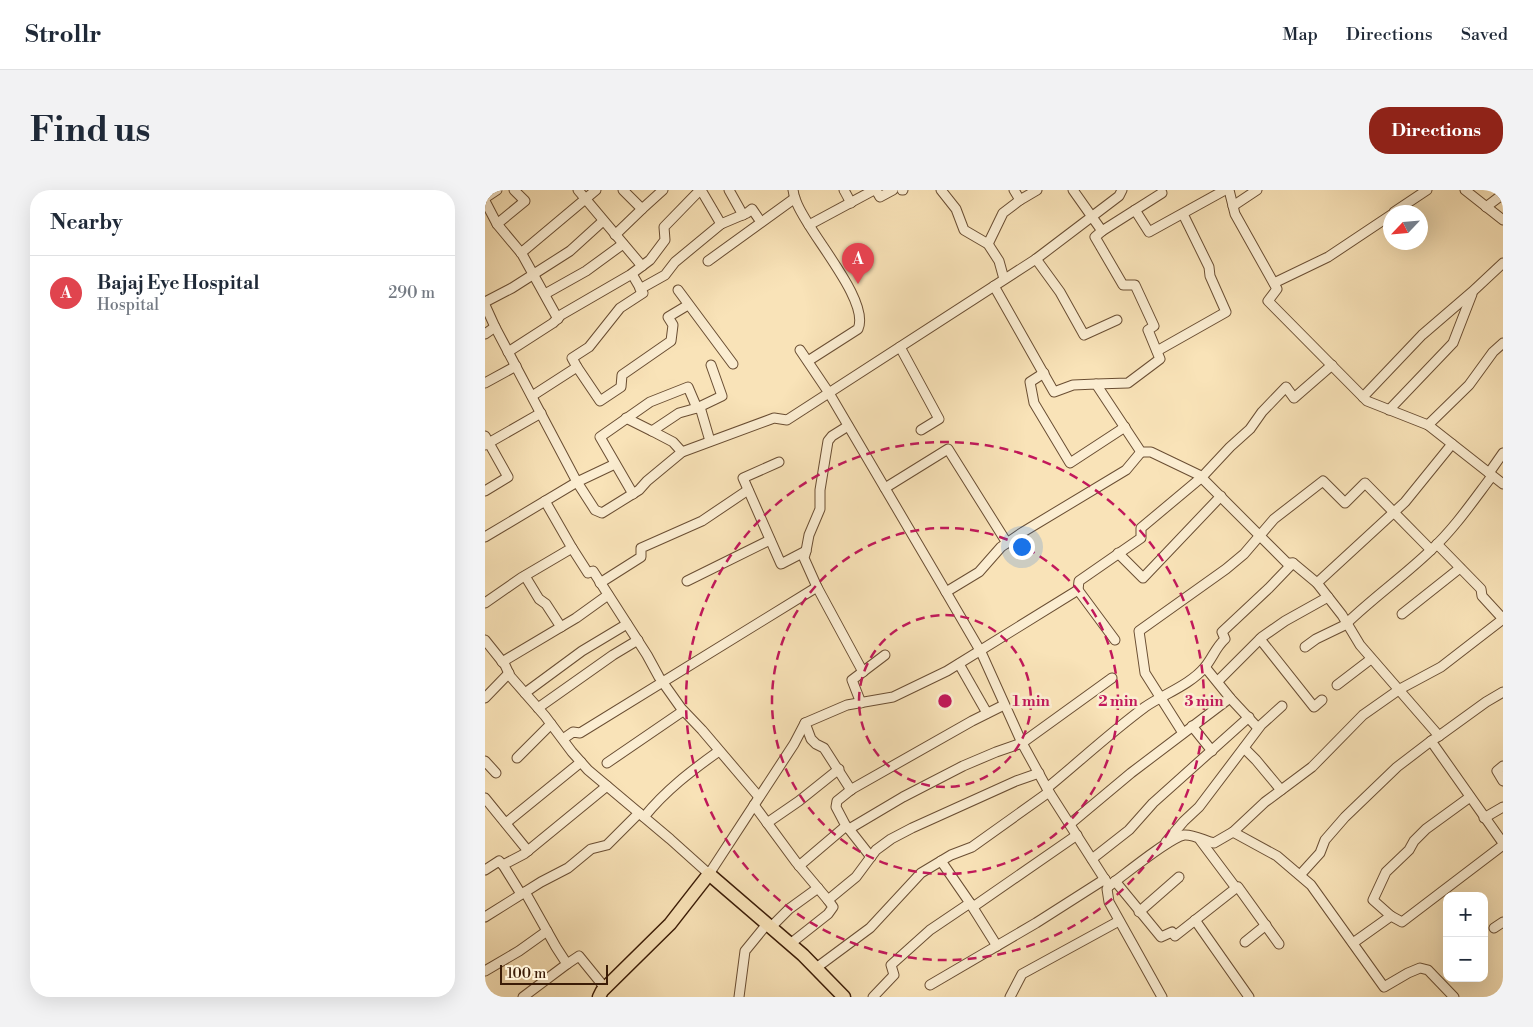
<!DOCTYPE html>
<html lang="en">
<head>
<meta charset="utf-8">
<style>
	:root { --surface:#fff; --page:#f2f2f3; --text:#1f2937; --muted:#747a83; --line:#e0e1e3; --accent:#8f2418 }
	body { margin:0; font-family:"Libre Bodoni",serif; background:var(--page); color:var(--text) }
	.controls { position:absolute; right:15px; bottom:15px; display:grid; overflow:hidden; border-radius:10px; box-shadow:0 5px 20px #0002 }
	.controls button { width:45px; height:45px; display:grid; place-items:center; padding:0; border:0; border-bottom:1px solid var(--line); background:var(--surface); color:var(--text); font:25px sans-serif }
	.compass { position:absolute; left:898px; top:15px; width:45px; height:45px; border-radius:50%; background:var(--surface); box-shadow:0 5px 20px #0002; rotate:244deg }
	.scale { position:absolute; left:15px; bottom:12px; width:108px; box-sizing:border-box; padding-left:5px; border:2px solid #3b1c07; border-top:0; font-size:14px; line-height:18px; white-space:nowrap; color:#3b1c07; -webkit-text-stroke:4px #fbedd1; paint-order:stroke }
	.you { position:absolute; left:536px; top:356px; width:18px; height:18px; margin:-12px; border:4px solid #fff; border-radius:50%; background:#1a73e8; box-shadow:0 0 0 8px #1a73e833 }
	.badge { display:grid; place-items:center; width:32px; height:32px; border-radius:50%; background:var(--accent); color:#fff; font-size:16px; font-weight:700 }
	.pin { position:absolute; translate:-50% -41px; filter:drop-shadow(0 1px 2px #0008) }
	.pin::after { content:''; position:absolute; top:26px; width:18px; height:15px; background:inherit; clip-path:polygon(0 0,100% 0,50% 100%) }
	.list { margin:0; padding:0; list-style:none }
	h2 { display:flex; justify-content:space-between; align-items:center; height:65px; margin:0; padding:0 20px; font-size:21px }
	h2 small { font-size:16px; font-weight:400; color:var(--muted) }
	.list li { display:grid; grid-template-columns:32px 1fr auto; gap:15px; align-items:center; box-sizing:border-box; height:75px; padding:0 20px; border-top:1px solid var(--line) }
	.list b { display:block; font-size:19px; white-space:nowrap }
	.list p { margin:0; font-size:16px; white-space:nowrap; color:var(--muted) }
	.list em { font-size:16px; font-style:normal; color:var(--muted) }
	.map { position:relative; flex:none; width:1018px; height:807px; overflow:hidden; border-radius:20px }
	header { display:flex; align-items:center; gap:30px; box-sizing:border-box; height:70px; padding:0 25px; background:var(--surface); border-bottom:1px solid var(--line) }
	header strong { font-size:24px }
	nav { display:flex; gap:28px; margin-inline-start:auto; font-size:18px }
	.intro { display:flex; align-items:center; justify-content:space-between; box-sizing:border-box; height:120px; padding:0 30px }
	h1 { margin:0; font-size:35px }
	.button { padding:12px 22px; border-radius:20px; background:var(--accent); color:#fff; font-size:18px; font-weight:700 }
	main { display:flex; gap:30px; padding:0 30px }
	aside { flex:1; background:var(--surface); border-radius:20px; box-shadow:0 5px 20px #0002 }
	.map>svg:first-child { display:block }
	.lines { fill:none; stroke-linecap:round; stroke-linejoin:round }
	.minor-casing { stroke:#6a4e33; stroke-width:11 }
	.highway-casing { stroke:#3b1c07; stroke-width:15 }
	.minor { stroke:#fbedd1; stroke-width:9 }
	.highway { stroke:#f9e3b8; stroke-width:12 }
	.ring { fill:none; stroke:#c2185b; stroke-width:2.5; stroke-dasharray:9 6 }
	.centre { fill:#c2185b; stroke:#fbedd1; stroke-width:2.5 }
	.ring-label { font-size:15px; text-anchor:middle; font-weight:bold; fill:#c2185b; stroke:#fbedd1; stroke-width:5; stroke-linejoin:round; paint-order:stroke }
</style>
</head>
<body>
<header>
<strong>Strollr</strong>
<nav><a>Map</a><a>Directions</a><a>Saved</a></nav>
</header>
<div class="intro"><h1>Find us</h1><a class="button">Directions</a></div>
<main>
<aside>
<h2>Nearby<small></small></h2>
<ul class="list">
<li><span class="badge" style="background:#e0444e">A</span><div><b>Bajaj Eye Hospital</b><p>Hospital</p></div><em>290 m</em></li>
</ul>
</aside>
<div class="map">
<svg width="1018" height="807" viewBox="0 0 1018 807">
	<rect width="100%" height="100%" fill="#f9e3b8"/>
	<filter id="stains"><feTurbulence type="fractalNoise" baseFrequency=".004" numOctaves="4"/><feColorMatrix values="0 0 0 0 .2 0 0 0 0 .09 0 0 0 0 .02 0 0 0 .5 -.17"/></filter>
	<radialGradient id="worn" r=".72"><stop offset=".6" stop-color="#630" stop-opacity="0"/><stop offset="1" stop-color="#630" stop-opacity=".3"/></radialGradient>
	<g class="lines">
		<g class="minor-casing">
			<g id="minor">
				<path d="M93,0L157,76"/>
				<path d="M138,0L157,19L178,0"/>
				<path d="M216,0L236,34"/>
				<path d="M244,0L258,25"/>
				<path d="M308,0C309,4 309,8 311,11C321,41 386,110 373,139L323,171"/>
				<path d="M359,0L366,13"/>
				<path d="M391,0L395,7L408,0"/>
				<path d="M417,0H418"/>
				<path d="M456,0L471,19L479,40L503,54L514,71L519,89"/>
				<path d="M588,0L617,41L610,47L638,95H650L669,136L663,140L675,169L643,193L611,194"/>
				<path d="M744,0L750,24L792,99L783,111L882,211L943,235L1018,294"/>
				<path d="M980,0L1018,30"/>
				<path d="M0,8L12,0"/>
				<path d="M535,10L552,0"/>
				<path d="M0,11L12,34L37,64L73,129"/>
				<path d="M748,16L772,0"/>
				<path d="M1001,17L1018,4"/>
				<path d="M650,20L664,42L740,0"/>
				<path d="M909,22L942,0"/>
				<path d="M12,34L40,11L29,0"/>
				<path d="M324,35L389,0"/>
				<path d="M617,41L677,3"/>
				<path d="M130,45L157,19"/>
				<path d="M503,54L518,23L535,10L529,0"/>
				<path d="M36,63L111,0"/>
				<path d="M551,69L575,102L599,145L632,130"/>
				<path d="M223,71L310,8"/>
				<path d="M789,93L843,67L906,25"/>
				<path d="M509,96L569,202L588,195L611,194L656,262H666L714,285L802,373H808L832,393L857,425L875,455L954,546L946,551L1018,653"/>
				<path d="M155,99L180,85L190,72L236,34L262,23L267,19L276,32"/>
				<path d="M193,100L248,174"/>
				<path d="M60,104L101,81L138,54"/>
				<path d="M0,112L27,98L85,61L118,31"/>
				<path d="M0,115L10,137L92,292L110,320L117,323L154,300L162,291L197,262L289,228L302,230L551,69L634,6L637,0"/>
				<path d="M0,144L10,137"/>
				<path d="M415,157L454,229L436,240"/>
				<path d="M315,160L344,203L454,390L496,462L537,553L564,602L624,696"/>
				<path d="M672,161L741,122L725,86L724,77L698,24"/>
				<path d="M23,162L68,133L76,125L145,85L165,70L180,50L179,37L215,0"/>
				<path d="M92,177L115,211L136,197L137,185L186,151L188,135L183,127L203,115"/>
				<path d="M559,183L545,192L549,213L585,273L640,237"/>
				<path d="M0,193L31,176"/>
				<path d="M47,206L92,177L87,168L104,157L135,118L158,103L147,84"/>
				<path d="M878,207L937,145L987,102L1018,73"/>
				<path d="M215,217L225,251"/>
				<path d="M904,220L968,153L987,104"/>
				<path d="M141,228L167,241L194,223L212,218L237,206L226,175"/>
				<path d="M943,235L984,195L1008,162L1018,153"/>
				<path d="M363,236L347,246L343,251L335,300V319L324,345L321,361L319,368L332,397L378,482"/>
				<path d="M167,241L188,252L197,262"/>
				<path d="M0,246L23,287L0,301"/>
				<path d="M0,255L56,223"/>
				<path d="M294,272L258,288L296,374L321,361"/>
				<path d="M1004,283L1018,263"/>
				<path d="M400,298L463,259L522,353"/>
				<path d="M148,304L115,247L165,212L203,197L212,218"/>
				<path d="M0,347L92,292L130,274"/>
				<path d="M87,358L103,383L108,381L162,465L174,487L196,518L217,540L274,607"/>
				<path d="M633,363L658,388L736,306"/>
				<path d="M40,386L54,409L61,414L76,437"/>
				<path d="M202,391L285,350"/>
				<path d="M115,393L156,367V358L217,331L263,300"/>
				<path d="M832,393L920,312L967,254"/>
				<path d="M593,400L630,450"/>
				<path d="M461,402L494,382L516,357L538,342L641,280L656,262"/>
				<path d="M0,413L36,388L87,358L60,311"/>
				<path d="M917,424L975,378"/>
				<path d="M862,433C889,407 919,386 946,360C969,339 988,311 1007,286"/>
				<path d="M775,449L829,517L837,510"/>
				<path d="M0,450L20,475L25,486L60,526L87,562L103,580L185,649L224,684L309,554L320,533L362,515L408,507L462,481L593,400L594,391L656,348V338L717,287L745,257L765,239L777,222L801,197L809,208L847,175"/>
				<path d="M820,457L831,449L862,434"/>
				<path d="M17,472L91,428L123,405"/>
				<path d="M474,474L502,523"/>
				<path d="M720,477L746,509L773,538"/>
				<path d="M733,491L777,447L800,431L843,407"/>
				<path d="M852,495L886,469"/>
				<path d="M40,503L97,461L142,434"/>
				<path d="M0,508L24,483"/>
				<path d="M376,513L367,490L400,465"/>
				<path d="M53,518L128,465L153,450"/>
				<path d="M320,533L326,549L331,554L339,558L366,600"/>
				<path d="M707,536L727,561"/>
				<path d="M698,543L660,483L654,441L741,379L759,364L789,329L838,291L860,313L880,293L946,360"/>
				<path d="M954,546L1001,512L1018,502"/>
				<path d="M78,549L88,542L95,543L332,397"/>
				<path d="M759,558L771,570L796,600"/>
				<path d="M32,568L66,534"/>
				<path d="M0,571L11,583"/>
				<path d="M122,573L198,521"/>
				<path d="M1018,576L1012,581L1018,591"/>
				<path d="M562,598C595,571 626,542 660,517C679,504 705,495 720,477C728,467 731,457 740,449L737,442L784,398L808,373"/>
				<path d="M0,608L43,661"/>
				<path d="M269,615L311,672L343,710"/>
				<path d="M159,627C181,600 206,581 234,561"/>
				<path d="M999,628L1018,617"/>
				<path d="M21,633L96,572"/>
				<path d="M282,633L314,611L354,579"/>
				<path d="M585,634L646,583L745,508"/>
				<path d="M361,636L364,639L418,607L478,576L511,562L537,553L627,488"/>
				<path d="M364,639L386,667"/>
				<path d="M748,642L792,666L826,695L899,797L923,783L935,778L943,780L969,807"/>
				<path d="M681,652L699,631L714,617L776,535L797,516"/>
				<path d="M607,669L644,640L668,613L764,527"/>
				<path d="M456,671L485,713"/>
				<path d="M314,676L361,636L351,617L352,611L367,599L487,531L519,515"/>
				<path d="M0,680L14,671L18,675"/>
				<path d="M815,685L835,663L840,650L860,627L912,577L946,551"/>
				<path d="M630,691L676,747L687,742L690,746L751,698L715,650"/>
				<path d="M751,698L753,697L794,754"/>
				<path d="M36,704L18,675L39,664L122,596"/>
				<path d="M488,717L592,645"/>
				<path d="M654,722L694,687"/>
				<path d="M906,726L888,710L901,682L924,660L929,651L941,639L985,607"/>
				<path d="M0,727L56,692L83,678L106,659L122,655L154,623"/>
				<path d="M710,730L764,807"/>
				<path d="M286,737L304,719L333,698"/>
				<path d="M1009,738L1018,732"/>
				<path d="M760,752L781,735"/>
				<path d="M868,753L906,726L917,732L1018,655"/>
				<path d="M305,754L343,724L348,717L343,710L371,687L391,660L406,649L427,638L531,591L554,583"/>
				<path d="M82,774L94,766L120,798"/>
				<path d="M331,778L385,738L436,683L466,665L487,657L564,602"/>
				<path d="M0,781L34,761L62,741"/>
				<path d="M445,795L551,733L620,689"/>
				<path d="M38,807L82,774L71,757L40,702"/>
				<path d="M254,807L260,761L282,734"/>
				<path d="M388,807L409,785L406,775L445,740L485,713L512,756"/>
				<path d="M525,807L537,784L634,731"/>
				<path d="M677,807L624,712L622,699L624,696C639,685 684,648 699,645C708,644 720,651 729,653L748,642L780,612L827,577L878,525L915,499L956,477L1018,429L997,406L996,399L952,354"/>
			</g>
		</g>
		<g class="highway-casing">
			<path id="highway" d="M114,807L117,801L185,734L224,684L318,765L359,807"/>
		</g>
		<use href="#minor" class="minor"/>
		<use href="#highway" class="highway"/>
	</g>
	<g class="ring">
		<circle cx="460" cy="511" r="86"/>
		<circle cx="460" cy="511" r="173"/>
		<circle cx="460" cy="511" r="259"/>
	</g>
	<circle cx="460" cy="511" r="8" class="centre"/>
	<g class="ring-label">
		<text x="546" y="516">1 min</text>
		<text x="633" y="516">2 min</text>
		<text x="719" y="516">3 min</text>
	</g>
	<rect width="100%" height="100%" filter="url(#stains)"/>
	<rect width="100%" height="100%" fill="url(#worn)"/>
</svg>
<div class="controls">
<button>+</button>
<button>−</button>
</div>
<svg class="compass" viewBox="-18 -18 36 36"><path d="M0-13l5 13h-10z" fill="#e53935"/><path d="M0 13l5-13h-10z" fill="#747a83"/></svg>
<div class="scale">100 m</div>
<div class="you"></div>
<div class="pin badge" style="left:373px;top:94px;background:#e0444e">A</div>
</div>
</main>
</body>
</html>
